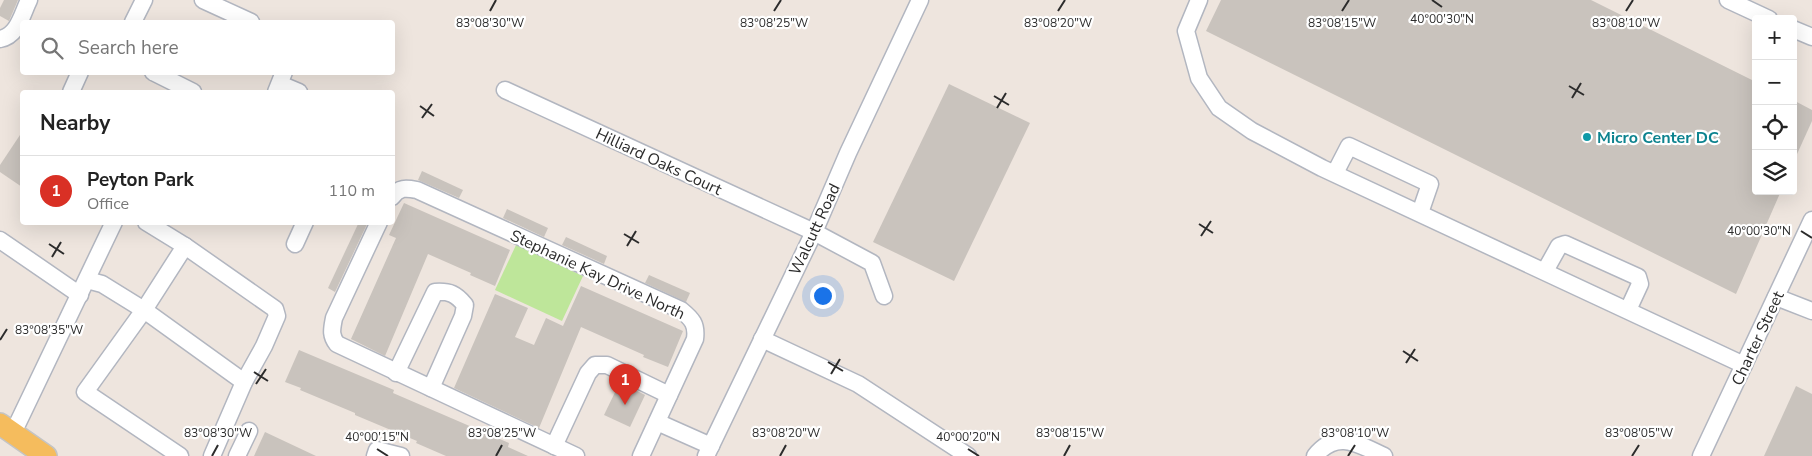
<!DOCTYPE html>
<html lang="en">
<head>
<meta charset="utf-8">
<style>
	:root { --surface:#fff; --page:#f6f6f6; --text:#222; --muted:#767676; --line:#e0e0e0; --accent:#d93025 }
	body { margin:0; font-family:"Nunito Sans",sans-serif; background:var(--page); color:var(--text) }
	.controls { position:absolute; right:15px; top:15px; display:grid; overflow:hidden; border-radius:5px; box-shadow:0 5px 20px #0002 }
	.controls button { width:45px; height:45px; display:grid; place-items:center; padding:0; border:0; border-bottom:1px solid var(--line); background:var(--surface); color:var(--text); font:25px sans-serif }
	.you { position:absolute; left:822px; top:295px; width:18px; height:18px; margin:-12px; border:4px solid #fff; border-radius:50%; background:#1a73e8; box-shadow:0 0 0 8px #1a73e833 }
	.badge { display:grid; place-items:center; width:32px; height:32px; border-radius:50%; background:var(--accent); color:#fff; font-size:16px; font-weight:700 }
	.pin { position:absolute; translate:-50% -41px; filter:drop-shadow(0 1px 2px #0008) }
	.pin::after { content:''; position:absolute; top:26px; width:18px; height:15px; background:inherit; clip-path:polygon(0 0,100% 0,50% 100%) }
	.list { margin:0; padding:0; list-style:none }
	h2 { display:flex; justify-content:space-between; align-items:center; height:65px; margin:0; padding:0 20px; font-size:21px }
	h2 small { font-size:16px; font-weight:400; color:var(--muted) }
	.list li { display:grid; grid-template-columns:32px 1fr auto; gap:15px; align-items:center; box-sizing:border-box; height:70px; padding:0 20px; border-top:1px solid var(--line) }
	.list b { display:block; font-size:19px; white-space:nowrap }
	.list p { margin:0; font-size:16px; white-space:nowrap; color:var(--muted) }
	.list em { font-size:16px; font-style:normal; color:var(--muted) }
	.icon { flex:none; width:28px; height:28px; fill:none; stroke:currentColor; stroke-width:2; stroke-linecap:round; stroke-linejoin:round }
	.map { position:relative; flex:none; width:1812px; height:456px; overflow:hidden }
	.search { position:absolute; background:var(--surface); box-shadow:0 5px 20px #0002; left:20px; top:20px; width:375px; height:55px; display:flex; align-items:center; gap:12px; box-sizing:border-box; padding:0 18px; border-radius:5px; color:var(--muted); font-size:19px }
	.panel { position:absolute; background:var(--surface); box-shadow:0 5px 20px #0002; left:20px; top:90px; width:375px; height:135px; border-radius:5px }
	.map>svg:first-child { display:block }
	.green { fill:#bee69a }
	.building { fill:#c9c3bd }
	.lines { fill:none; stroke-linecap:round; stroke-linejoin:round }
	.minor-casing { stroke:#b2b6c0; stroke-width:19 }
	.major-casing { stroke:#c4c4c4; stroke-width:24 }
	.minor { stroke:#fff; stroke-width:16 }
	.major { stroke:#f5bc5d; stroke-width:21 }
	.ticks { fill:none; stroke:#2c2c2c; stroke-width:2 }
	.culture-dot { fill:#0f9aa8; stroke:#fff; stroke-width:2 }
	.labels { text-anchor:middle; stroke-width:4.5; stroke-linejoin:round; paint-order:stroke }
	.culture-label { font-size:16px; font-weight:bold; fill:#0d838f; stroke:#fff; text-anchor:start }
	.street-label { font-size:16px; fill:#2c2c2c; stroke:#fff }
	.ticks-label { font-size:12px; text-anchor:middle; fill:#2c2c2c; stroke:#fff; stroke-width:4.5; stroke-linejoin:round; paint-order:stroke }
</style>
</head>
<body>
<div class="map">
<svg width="1812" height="456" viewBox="0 0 1812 456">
	<rect width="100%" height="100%" fill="#eee5de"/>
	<path class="green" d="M516,245L583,276L562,321L495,290Z"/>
	<g class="building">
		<path d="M4,0H18L9,21L0,16V8Z"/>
		<path d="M1221,0H1591L1756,82V191H1781L1736,294L1206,31Z"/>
		<path d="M949,84L1030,123L954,281L873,242Z"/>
		<path d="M1793,100L1812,110V121L1793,163Z"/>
		<path d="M22,132V187L0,172V165Z"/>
		<path d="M422,171L463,190L459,198L418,180Z"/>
		<path d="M404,203L510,250L495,286L470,275L471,273L428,254L385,356L351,339L396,238L389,235Z"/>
		<path d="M507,209L548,228L544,237L503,218Z"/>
		<path d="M359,222H368L335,292L328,288Z"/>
		<path d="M566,237L607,256L604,264L562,245Z"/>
		<path d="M649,275L690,293L686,302L645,283Z"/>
		<path d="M581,286L683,331L668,367L643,357L644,355L581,327L539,428L454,388L495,294L528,308L515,337L534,345L546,318L563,326Z"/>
		<path d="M299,350L394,390L393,393L509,443L508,447L528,456H446L416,443L417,441L355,415V413L300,390L301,388L285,382Z"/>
		<path d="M620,382L645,395L630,427L604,415Z"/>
		<path d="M1796,386L1812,394V456H1764Z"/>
		<path d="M265,432L316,456H254Z"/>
	</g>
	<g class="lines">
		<g class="minor-casing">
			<g id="minor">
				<path d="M203,0L251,22"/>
				<path d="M1199,0L1186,31L1199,78L1219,108L1252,131L1322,168L1744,365"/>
				<path d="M1728,0L1769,19"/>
				<path d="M133,22L144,0"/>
				<path d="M1793,29L1812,37"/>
				<path d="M0,39C18,36 22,14 29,0"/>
				<path d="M153,72L193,92"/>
				<path d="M280,84L299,92"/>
				<path d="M505,90L814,232L872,263L884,296"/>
				<path d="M71,92L80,72"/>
				<path d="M276,92L284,72"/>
				<path d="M1335,173L1349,146L1430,184L1420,213"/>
				<path d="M392,197C399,187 406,188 417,190L681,310C692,319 697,324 695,339L641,456"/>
				<path d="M146,222L185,246L275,309L277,316L264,346L244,382L212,456"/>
				<path d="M379,222L334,318C332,329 330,335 337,344L576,456"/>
				<path d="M0,240L80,295"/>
				<path d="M295,244L305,222"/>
				<path d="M185,246L144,310L244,382"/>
				<path d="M1545,271L1559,246L1565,244L1638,277L1640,284L1628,310"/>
				<path d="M87,280L102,284L144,310L85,392L180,456"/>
				<path d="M1776,297L1812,311"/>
				<path d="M762,339L858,384L968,456"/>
				<path d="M396,373L435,292C450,291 456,294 465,305L463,316L431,388"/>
				<path d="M657,422L711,446"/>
				<path d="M13,433L114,222"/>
				<path d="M554,446L588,373L595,365H607L669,395"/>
				<path d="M237,456L249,431"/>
				<path d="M375,456L377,450L401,456"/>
				<path d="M706,456L814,232L848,153L920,0"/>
				<path d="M1315,456C1337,429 1358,444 1384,456"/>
				<path d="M1701,456L1812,220"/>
			</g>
		</g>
		<g class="major-casing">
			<path id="major" d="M0,424L46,456"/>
		</g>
		<use href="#minor" class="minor"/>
		<use href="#major" class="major"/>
	</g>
	<path class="ticks" d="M1432,0L1442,7M490,11L496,0M774,11L781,0M1058,11L1065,0M1342,11L1349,0M1626,11L1633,0M1569,86L1584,95M994,96L1009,105M1572,98L1581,83M420,106L434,116M997,108L1006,93M422,118L432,104M1199,224L1213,233M1801,231L1812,238M624,234L639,243M1201,236L1211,221M49,244L64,254M627,246L636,231M52,257L61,242M0,340L7,329M1403,351L1418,361M828,362L843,371M1406,363L1415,349M254,372L268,381M831,374L840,359M256,384L266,369M377,449L388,456M968,449L979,456M212,456L218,445M496,456L502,445M780,456L786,445M1064,456L1070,445M1348,456L1355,445M1632,456L1639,445"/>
	<circle class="culture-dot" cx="1587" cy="137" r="5"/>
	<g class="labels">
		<g class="culture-label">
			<text x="1597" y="143">Micro Center DC</text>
		</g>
		<g class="street-label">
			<text transform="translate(659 161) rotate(25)" y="6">Hilliard Oaks Court</text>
			<text transform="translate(814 229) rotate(-65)" y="6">Walcutt Road</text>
			<text transform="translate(598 274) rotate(25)" y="6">Stephanie Kay Drive North</text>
			<text transform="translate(1757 338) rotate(-65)" y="6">Charter Street</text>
		</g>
	</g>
	<g class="ticks-label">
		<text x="1442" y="23">40°00'30"N</text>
		<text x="490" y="27">83°08'30"W</text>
		<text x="774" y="27">83°08'25"W</text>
		<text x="1058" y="27">83°08'20"W</text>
		<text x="1342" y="27">83°08'15"W</text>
		<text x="1626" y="27">83°08'10"W</text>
		<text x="1759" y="235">40°00'30"N</text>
		<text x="49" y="334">83°08'35"W</text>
		<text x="218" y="437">83°08'30"W</text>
		<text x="502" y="437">83°08'25"W</text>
		<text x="786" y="437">83°08'20"W</text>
		<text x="1070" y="437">83°08'15"W</text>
		<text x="1355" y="437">83°08'10"W</text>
		<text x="1639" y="437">83°08'05"W</text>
		<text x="377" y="441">40°00'15"N</text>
		<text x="968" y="441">40°00'20"N</text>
	</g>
</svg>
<div class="controls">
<button>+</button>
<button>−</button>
<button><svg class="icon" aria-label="locate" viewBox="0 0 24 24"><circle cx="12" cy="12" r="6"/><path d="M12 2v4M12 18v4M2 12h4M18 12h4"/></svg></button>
<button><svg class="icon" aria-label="layers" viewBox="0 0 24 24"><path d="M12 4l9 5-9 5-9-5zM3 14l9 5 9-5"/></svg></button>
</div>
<div class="you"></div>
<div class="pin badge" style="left:625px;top:405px">1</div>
<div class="search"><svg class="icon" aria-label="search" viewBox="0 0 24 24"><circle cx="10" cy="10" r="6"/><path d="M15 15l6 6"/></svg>Search here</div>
<section class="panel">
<h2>Nearby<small></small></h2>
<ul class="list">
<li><span class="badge">1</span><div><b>Peyton Park</b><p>Office</p></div><em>110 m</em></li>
</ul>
</section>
</div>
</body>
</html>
